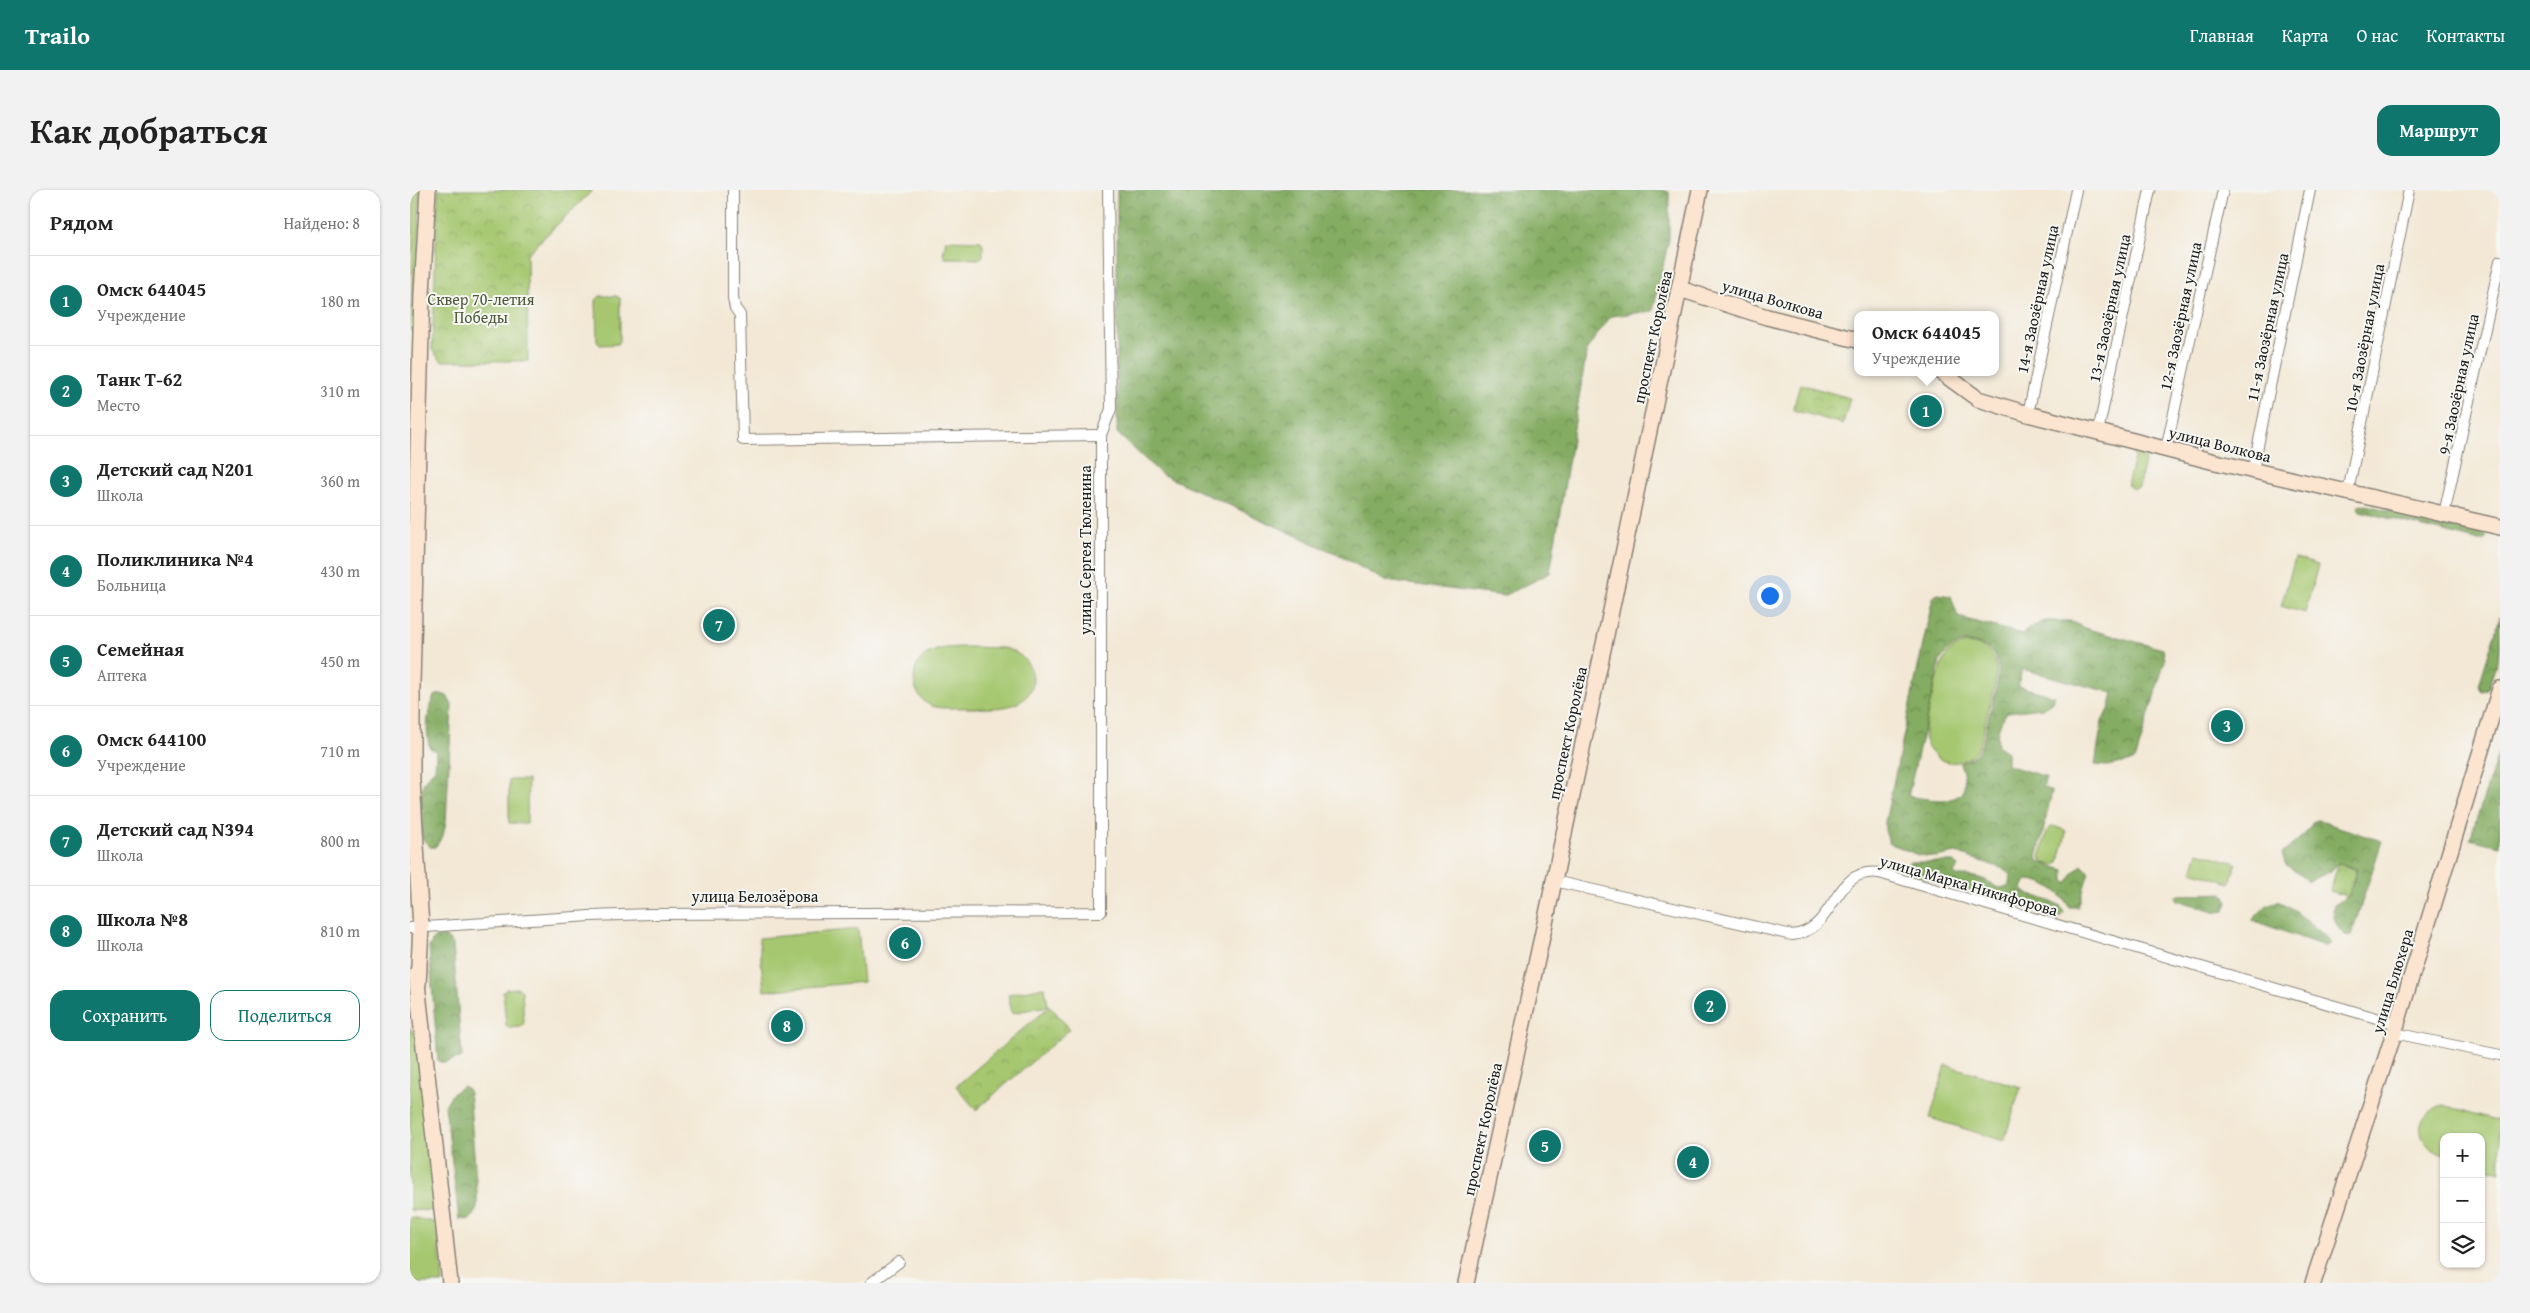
<!DOCTYPE html>
<html lang="ru">
<head>
<meta charset="utf-8">
<style>
	:root { --surface:#fff; --page:#f2f2f2; --text:#222; --muted:#767676; --line:#e0e0e0; --accent:#0f766e }
	body { margin:0; font-family:"Gentium Book Plus",serif; background:var(--page); color:var(--text) }
	.controls { position:absolute; right:15px; bottom:15px; display:grid; overflow:hidden; border-radius:10px; box-shadow:0 1px 4px #0004 }
	.controls button { width:45px; height:45px; display:grid; place-items:center; padding:0; border:0; border-bottom:1px solid var(--line); background:var(--surface); color:var(--text); font:25px sans-serif }
	.you { position:absolute; left:1359px; top:405px; width:18px; height:18px; margin:-12px; border:4px solid #fff; border-radius:50%; background:#1a73e8; box-shadow:0 0 0 8px #1a73e833 }
	.badge { display:grid; place-items:center; width:32px; height:32px; border-radius:50%; background:var(--accent); color:#fff; font-size:16px; font-weight:700 }
	.pin { position:absolute; translate:-50% -50%; border:2px solid #fff; box-shadow:0 1px 5px #0006 }
	.popup { position:absolute; left:1444px; top:121px; width:145px; height:65px; box-sizing:border-box; display:grid; place-content:center; border-radius:10px; background:var(--surface); filter:drop-shadow(0 1px 4px #0005); font-size:16px; white-space:nowrap; color:var(--muted) }
	.popup b { font-size:19px; color:var(--text) }
	.popup::after { content:''; position:absolute; left:50%; top:100%; margin-left:-10px; border:10px solid transparent; border-top-color:var(--surface) }
	.list { margin:0; padding:0; list-style:none }
	h2 { display:flex; justify-content:space-between; align-items:center; height:65px; margin:0; padding:0 20px; font-size:21px }
	h2 small { font-size:16px; font-weight:400; color:var(--muted) }
	.list li { display:grid; grid-template-columns:32px 1fr auto; gap:15px; align-items:center; box-sizing:border-box; height:90px; padding:0 20px; border-top:1px solid var(--line) }
	.list b { display:block; font-size:19px; white-space:nowrap }
	.list p { margin:0; font-size:16px; white-space:nowrap; color:var(--muted) }
	.list em { font-size:16px; font-style:normal; color:var(--muted) }
	.actions { display:flex; gap:10px; padding:15px 20px }
	.actions a { flex:1; padding:11px 0; border:1px solid var(--accent); border-radius:15px; text-align:center; font-size:18px; color:var(--accent) }
	.actions .main { background:var(--accent); color:#fff }
	.icon { flex:none; width:28px; height:28px; fill:none; stroke:currentColor; stroke-width:2; stroke-linecap:round; stroke-linejoin:round }
	.map { position:relative; flex:none; width:2090px; height:1093px; overflow:hidden; border-radius:15px }
	header { display:flex; align-items:center; gap:30px; box-sizing:border-box; height:70px; padding:0 25px; background:var(--accent); color:#fff }
	header strong { font-size:24px }
	nav { display:flex; gap:28px; margin-inline-start:auto; font-size:18px }
	.intro { display:flex; align-items:center; justify-content:space-between; box-sizing:border-box; height:120px; padding:0 30px }
	h1 { margin:0; font-size:35px }
	.button { padding:12px 22px; border-radius:15px; background:var(--accent); color:#fff; font-size:18px; font-weight:700 }
	main { display:flex; gap:30px; padding:0 30px }
	aside { flex:1; background:var(--surface); border-radius:15px; box-shadow:0 1px 4px #0004 }
	.map>svg:first-child { display:block }
	.green { fill:#a6c770; stroke:#617246 }
	.forest { fill:url(#forest-crowns); stroke:#50643f; fill-rule:evenodd }
	.wetland { fill:url(#wetland-marsh); stroke:#617246 }
	.park { fill:url(#park-crowns); stroke:#617246 }
	.lines { fill:none; stroke-linecap:round; stroke-linejoin:round }
	.street-casing { stroke:#888278; stroke-width:12 }
	.secondary-casing { stroke:#888278; stroke-width:18 }
	.street { stroke:#fff; stroke-width:10 }
	.secondary { stroke:#fce5d0; stroke-width:15 }
	.labels { text-anchor:middle; stroke-width:4; stroke-linejoin:round; paint-order:stroke }
	.park-label { font-size:16px; fill:#4c5839; stroke:#f6f6f2 }
	.street-label { font-size:16px; fill:#1c1c1c; stroke:#f6f6f2 }
</style>
</head>
<body>
<header>
<strong>Trailo</strong>
<nav><a>Главная</a><a>Карта</a><a>О нас</a><a>Контакты</a></nav>
</header>
<div class="intro"><h1>Как добраться</h1><a class="button">Маршрут</a></div>
<main>
<aside>
<h2>Рядом<small>Найдено: 8</small></h2>
<ul class="list">
<li><span class="badge">1</span><div><b>Омск 644045</b><p>Учреждение</p></div><em>180 m</em></li>
<li><span class="badge">2</span><div><b>Танк Т-62</b><p>Место</p></div><em>310 m</em></li>
<li><span class="badge">3</span><div><b>Детский сад N201</b><p>Школа</p></div><em>360 m</em></li>
<li><span class="badge">4</span><div><b>Поликлиника №4</b><p>Больница</p></div><em>430 m</em></li>
<li><span class="badge">5</span><div><b>Семейная</b><p>Аптека</p></div><em>450 m</em></li>
<li><span class="badge">6</span><div><b>Омск 644100</b><p>Учреждение</p></div><em>710 m</em></li>
<li><span class="badge">7</span><div><b>Детский сад N394</b><p>Школа</p></div><em>800 m</em></li>
<li><span class="badge">8</span><div><b>Школа №8</b><p>Школа</p></div><em>810 m</em></li>
</ul>
<div class="actions"><a class="main">Сохранить</a><a>Поделиться</a></div>
</aside>
<div class="map">
<svg width="2090" height="1093" viewBox="0 0 2090 1093">
	<defs>
		<pattern id="forest-crowns" width="20" height="18" patternUnits="userSpaceOnUse" patternTransform="scale(1.25)"><rect width="20" height="18" fill="#84ac62"/><path d="M2 6a3 3 0 1 1 6 0M12 15a3 3 0 1 1 6 0" fill="none" stroke="#6b8b50"/></pattern>
		<pattern id="wetland-marsh" width="20" height="14" patternUnits="userSpaceOnUse" patternTransform="scale(1.25)"><rect width="20" height="14" fill="#a6c770"/><path d="M1 5h8M5 5V1M11 12h8M15 12V8" fill="none" stroke="#8eaa60"/></pattern>
		<pattern id="park-crowns" width="20" height="18" patternUnits="userSpaceOnUse" patternTransform="scale(1.25)"><rect width="20" height="18" fill="#a6c770"/><path d="M2 6a3 3 0 1 1 6 0M12 15a3 3 0 1 1 6 0" fill="none" stroke="#8eaa60"/></pattern>
	</defs>
	<rect width="100%" height="100%" fill="#f6f6f2"/>
	<filter id="ink" filterUnits="userSpaceOnUse"><feTurbulence type="fractalNoise" baseFrequency=".02" numOctaves="2"/><feDisplacementMap in="SourceGraphic" scale="10" xChannelSelector="R" yChannelSelector="G"/><feConvolveMatrix kernelMatrix="1 2 1 2 8 2 1 2 1" color-interpolation-filters="sRGB"/></filter>
	<filter id="wash" filterUnits="userSpaceOnUse"><feTurbulence type="fractalNoise" baseFrequency=".0096" numOctaves="4" result="noise"/><feDisplacementMap in="SourceGraphic" scale="20" xChannelSelector="R" yChannelSelector="G"/><feGaussianBlur stdDeviation="1.12" result="paint"/><feColorMatrix in="noise" values="0 0 0 0 0 0 0 0 0 0 0 0 0 0 0 0 0 1.4 0 .05"/><feComposite in="paint" operator="in"/></filter>
	<g filter="url(#wash)">
		<rect width="100%" height="100%" fill="#f3e8d5"/>
		<g class="green">
			<path d="M4,0H10L7,141H1Z"/>
			<path d="M536,50L571,51L573,55V66L569,69L535,68L533,64Z"/>
			<path d="M190,106H206L210,108V151L208,154L190,155L187,152L186,110Z"/>
			<path d="M1885,368L1908,375L1895,423L1871,416Z"/>
			<path d="M1556,453C1601,457 1585,495 1577,525C1574,536 1573,551 1566,561C1558,571 1543,576 1532,570C1523,566 1518,559 1515,550C1512,537 1528,477 1537,465C1541,458 1548,456 1556,453Z"/>
			<path d="M593,458C625,464 635,502 605,514C590,521 558,517 541,518C535,518 528,518 522,516C499,507 498,471 521,462C538,454 574,458 593,458Z"/>
			<path d="M99,590H118L117,633H99Z"/>
			<path d="M1643,636L1655,640L1656,643L1649,672L1645,675L1634,673L1630,668L1637,640Z"/>
			<path d="M1788,662L1826,673L1820,693L1782,681Z"/>
			<path d="M448,739L453,792L354,801L349,748Z"/>
			<path d="M635,797L638,816L602,823L598,804Z"/>
			<path d="M108,798L112,801L114,833L111,837L99,838L96,835L93,802L96,799Z"/>
			<path d="M0,837L8,849L26,1021L0,1020Z"/>
			<path d="M1536,875L1611,897L1594,951L1520,928Z"/>
			<path d="M2033,915L2090,931V982L2071,976V947H2034V965C2004,955 2002,924 2033,915Z"/>
			<path d="M0,1027L28,1033L33,1093H0Z"/>
		</g>
		<g class="forest">
			<path d="M707,0H1252L1259,2V49L1243,121L1201,126L1177,159L1140,383L1094,406L975,391L929,365L751,284L707,243Z"/>
			<path d="M1951,314L2074,342L2077,347L2074,350H2066L1950,321L1948,317Z"/>
			<path d="M1527,404L1541,406L1548,427L1612,444L1621,437L1636,431H1660L1674,438L1753,459L1755,470L1726,568L1723,571L1697,576L1685,575L1692,531L1699,520L1703,503L1612,479L1608,496L1644,506L1643,511L1632,518L1597,522C1589,534 1586,542 1588,556L1597,562V575L1636,587L1633,597L1642,601L1627,668L1629,672L1654,680V691L1657,693L1664,682L1672,675L1679,682L1668,717H1659C1651,702 1634,690 1616,690L1612,698L1614,702L1650,715L1654,723L1650,728L1501,684L1497,679L1499,672H1543L1549,676L1544,683L1547,686C1555,686 1569,686 1577,691C1585,696 1588,701 1599,695L1600,684L1594,679L1546,663L1526,667L1508,665L1479,653L1475,640V632L1523,407ZM1555,452C1604,455 1587,495 1579,526C1576,538 1574,554 1567,563C1562,568 1556,571 1550,573C1568,619 1528,611 1498,606L1530,471C1537,460 1543,455 1555,452Z"/>
			<path d="M2090,427V461L2078,500L2071,501L2069,495Z"/>
			<path d="M31,504L37,506L42,515L36,633L33,646L25,657H20L12,649C11,627 3,594 25,580L26,561L20,558C15,541 17,522 24,506Z"/>
			<path d="M2090,558V656L2060,649Z"/>
			<path d="M1907,630L1972,651L1941,746L1935,745C1927,738 1921,726 1924,715L1939,706L1947,679L1928,673L1921,681L1899,691L1876,675L1872,664L1896,643L1903,632Z"/>
			<path d="M1813,703L1818,712L1815,721L1807,722L1767,710L1765,707L1769,705Z"/>
			<path d="M1868,711L1885,721L1919,749L1920,754L1914,756L1842,730L1857,715Z"/>
			<path d="M35,746L43,754L52,867L34,873L28,871L19,757L24,748Z"/>
			<path d="M53,896L59,900L67,1002V1019L60,1030L49,1029L35,915L42,904Z"/>
		</g>
		<path class="wetland" d="M1725,259H1734L1737,264L1729,297L1723,299L1717,295L1724,268L1722,261Z"/>
		<g class="park">
			<path d="M28,0H183L117,64L118,171H31L22,160Z"/>
			<path d="M1390,194L1440,208L1433,234L1383,220Z"/>
			<path d="M1928,674L1946,680L1938,707L1920,701Z"/>
			<path d="M640,816L660,839L566,920L546,896Z"/>
		</g>
	</g>
	<g filter="url(#ink)">
		<g class="lines">
			<g class="street-casing">
				<g id="street">
					<path d="M323,0V108L325,118L330,125L333,250L691,245"/>
					<path d="M1618,224L1666,0"/>
					<path d="M1688,242L1740,0"/>
					<path d="M1756,259L1813,0"/>
					<path d="M1843,280L1900,0"/>
					<path d="M1938,302L1999,0"/>
					<path d="M2034,324L2090,71"/>
					<path d="M1144,691L1382,745C1427,741 1421,677 1469,683L1987,834"/>
					<path d="M0,738L180,726L241,724L691,722V245L701,219L698,0"/>
					<path d="M1984,843L2090,865"/>
					<path d="M461,1093L489,1072"/>
				</g>
			</g>
			<g class="secondary-casing">
				<g id="secondary">
					<path d="M1270,99L1357,127L1447,150"/>
					<path d="M1531,182L1568,209L1618,224L1801,271L2090,337"/>
					<path d="M6,784L40,1093"/>
					<path d="M8,794L11,737L2,590V494L12,103L18,0"/>
					<path d="M1056,1093L1137,724L1290,0"/>
					<path d="M1903,1093L1984,843L2090,499"/>
				</g>
			</g>
			<use href="#street" class="street"/>
			<use href="#secondary" class="secondary"/>
		</g>
	</g>
	<g class="labels">
		<g class="park-label">
			<text x="71" y="115">Сквер 70-летия<tspan x="71" dy="18">Победы</tspan></text>
		</g>
		<g class="street-label">
			<text transform="translate(1363 109) rotate(16)" y="6">улица Волкова</text>
			<text transform="translate(1627 109) rotate(-78)" y="6">14-я Заозёрная улица</text>
			<text transform="translate(1699 118) rotate(-78)" y="6">13-я Заозёрная улица</text>
			<text transform="translate(1770 126) rotate(-78)" y="6">12-я Заозёрная улица</text>
			<text transform="translate(1857 137) rotate(-78)" y="6">11-я Заозёрная улица</text>
			<text transform="translate(1242 147) rotate(-78)" y="6">проспект Королёва</text>
			<text transform="translate(1954 148) rotate(-79)" y="6">10-я Заозёрная улица</text>
			<text transform="translate(2048 194) rotate(-78)" y="6">9-я Заозёрная улица</text>
			<text transform="translate(1810 254) rotate(14)" y="6">улица Волкова</text>
			<text transform="translate(675 360) rotate(-90)" y="6">улица Сергея Тюленина</text>
			<text transform="translate(1157 543) rotate(-78)" y="6">проспект Королёва</text>
			<text transform="translate(1559 695) rotate(16)" y="6">улица Марка Никифорова</text>
			<text x="345" y="712">улица Белозёрова</text>
			<text transform="translate(1982 791) rotate(-73)" y="6">улица Блюхера</text>
			<text transform="translate(1072 939) rotate(-78)" y="6">проспект Королёва</text>
		</g>
	</g>
</svg>
<div class="controls">
<button>+</button>
<button>−</button>
<button><svg class="icon" aria-label="layers" viewBox="0 0 24 24"><path d="M12 4l9 5-9 5-9-5zM3 14l9 5 9-5"/></svg></button>
</div>
<div class="you"></div>
<div class="pin badge" style="left:1516px;top:221px">1</div>
<div class="popup"><b>Омск 644045</b>Учреждение</div>
<div class="pin badge" style="left:1300px;top:816px">2</div>
<div class="pin badge" style="left:1817px;top:536px">3</div>
<div class="pin badge" style="left:1283px;top:972px">4</div>
<div class="pin badge" style="left:1135px;top:956px">5</div>
<div class="pin badge" style="left:495px;top:753px">6</div>
<div class="pin badge" style="left:309px;top:435px">7</div>
<div class="pin badge" style="left:377px;top:836px">8</div>
</div>
</main>
</body>
</html>
